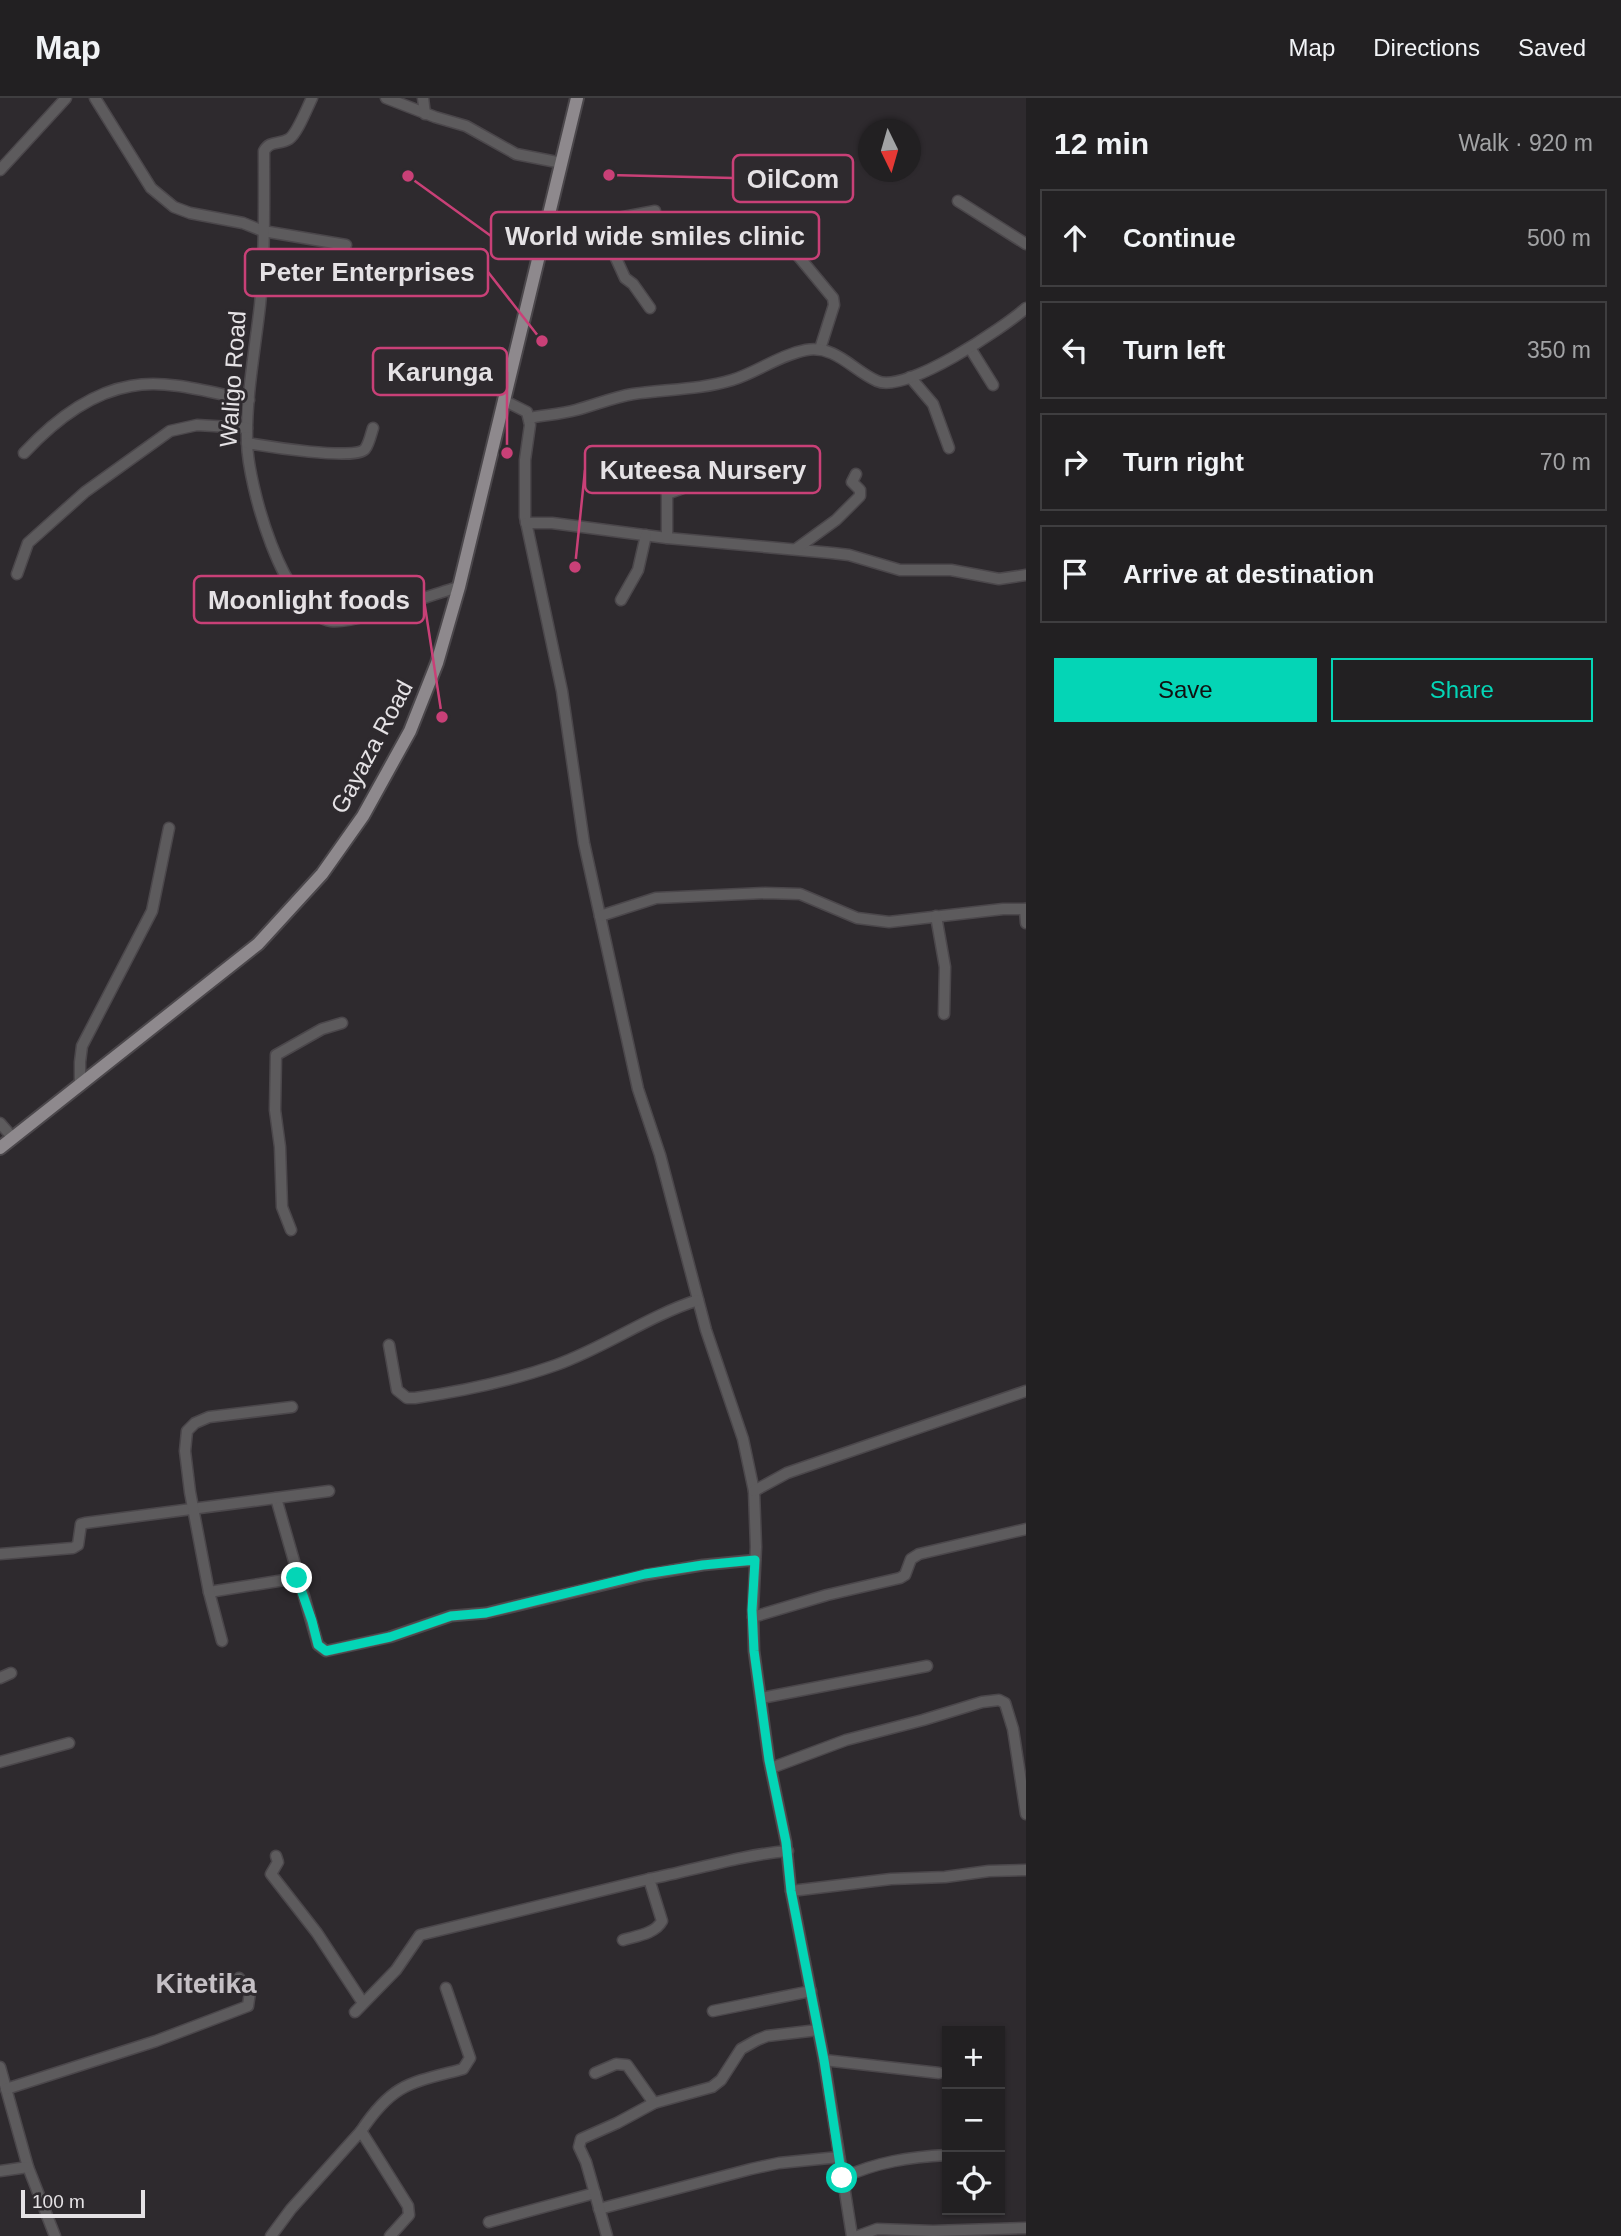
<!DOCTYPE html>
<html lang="en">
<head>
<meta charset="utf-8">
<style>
	:root { --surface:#222022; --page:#2e2d2f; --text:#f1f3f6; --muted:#a2a3a5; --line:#3f3e40; --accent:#04d5b6 }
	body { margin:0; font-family:Arial,sans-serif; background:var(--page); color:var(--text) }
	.controls { position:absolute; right:21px; bottom:21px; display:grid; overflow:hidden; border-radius:0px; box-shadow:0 2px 5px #0004 }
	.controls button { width:63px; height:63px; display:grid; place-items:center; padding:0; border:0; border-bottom:2px solid var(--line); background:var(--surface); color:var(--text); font:35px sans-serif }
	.compass { position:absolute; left:858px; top:21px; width:63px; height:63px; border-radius:50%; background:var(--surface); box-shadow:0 2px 5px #0004; rotate:175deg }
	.scale { position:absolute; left:21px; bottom:18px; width:124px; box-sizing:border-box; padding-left:7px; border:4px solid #e5e2e5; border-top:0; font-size:19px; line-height:24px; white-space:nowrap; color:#e5e2e5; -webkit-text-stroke:5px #2e2a2e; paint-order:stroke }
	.stop { position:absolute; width:21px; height:21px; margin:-16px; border:5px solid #04d5b6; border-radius:50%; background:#fff }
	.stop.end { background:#04d5b6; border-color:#fff; box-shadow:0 2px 7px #0008 }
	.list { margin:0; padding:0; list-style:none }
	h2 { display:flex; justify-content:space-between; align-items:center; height:91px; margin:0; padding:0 28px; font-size:30px }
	h2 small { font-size:23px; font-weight:400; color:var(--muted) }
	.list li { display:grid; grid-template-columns:46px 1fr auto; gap:21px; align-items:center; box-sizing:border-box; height:98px; margin:0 14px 14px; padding:0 14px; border:2px solid var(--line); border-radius:0px }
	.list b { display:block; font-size:26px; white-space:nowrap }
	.list em { font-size:23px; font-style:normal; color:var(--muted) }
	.actions { display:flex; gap:14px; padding:21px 28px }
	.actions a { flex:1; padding:16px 0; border:2px solid var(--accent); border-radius:0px; text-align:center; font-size:24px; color:var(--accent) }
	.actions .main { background:var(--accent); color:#111 }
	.icon { flex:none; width:38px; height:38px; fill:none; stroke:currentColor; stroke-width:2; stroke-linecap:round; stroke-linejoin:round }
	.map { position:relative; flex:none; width:1026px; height:2138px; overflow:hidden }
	header { display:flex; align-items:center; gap:42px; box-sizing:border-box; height:98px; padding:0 35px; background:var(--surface); border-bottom:2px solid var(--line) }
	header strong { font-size:33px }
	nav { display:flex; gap:38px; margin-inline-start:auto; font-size:24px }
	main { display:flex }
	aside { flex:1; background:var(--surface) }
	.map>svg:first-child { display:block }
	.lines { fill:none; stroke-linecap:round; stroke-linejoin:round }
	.minor-casing { stroke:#4b474b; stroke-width:13 }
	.major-casing { stroke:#4b474b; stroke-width:16 }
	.minor { stroke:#5d5b5d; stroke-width:10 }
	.major { stroke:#8e898d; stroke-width:12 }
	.route { stroke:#04d5b6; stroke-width:9 }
	.labels { text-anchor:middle; stroke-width:6; stroke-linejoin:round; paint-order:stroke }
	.street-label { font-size:24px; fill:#e5e2e5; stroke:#2e2a2e }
	.quarter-label { font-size:28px; font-weight:bold; fill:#c5c0c5; stroke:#2e2a2e }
	.leader { fill:none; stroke:#c94077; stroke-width:2.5 }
	.callout-dot { fill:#c94077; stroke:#2e2a2e; stroke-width:2.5 }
	.callout { fill:#2e2a2e; stroke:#c94077; stroke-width:2.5 }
	.callout-label { font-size:26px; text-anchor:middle; font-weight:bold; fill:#e5e2e5 }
</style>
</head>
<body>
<header>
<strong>Map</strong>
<nav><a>Map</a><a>Directions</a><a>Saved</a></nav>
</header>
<main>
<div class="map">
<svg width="1026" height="2138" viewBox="0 0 1026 2138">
	<rect width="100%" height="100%" fill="#2e2a2e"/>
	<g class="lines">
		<g class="minor-casing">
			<g id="minor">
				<path d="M95,0L151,90L174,109L190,115L243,125L263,133L346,147"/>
				<path d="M312,0C307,10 297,36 289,41C279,47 270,42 264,53C264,104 265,156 260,207C255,252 246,298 247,344C248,387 283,515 331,523C354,527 431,496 459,489"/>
				<path d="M386,0L435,19L466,28L516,56L562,65"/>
				<path d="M423,0L425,16"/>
				<path d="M0,72L66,0"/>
				<path d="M958,103L1026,146"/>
				<path d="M599,123L625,180L633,186L650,210"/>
				<path d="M545,134L655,113"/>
				<path d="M780,136L833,200L834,207L820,251"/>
				<path d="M970,250L993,287"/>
				<path d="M398,260L438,275L510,278"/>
				<path d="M910,279L933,306L949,350"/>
				<path d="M503,302L527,314L530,327L525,362V419L562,593L584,745L638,991L660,1057L706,1232L743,1341L754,1393L756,1449L753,1512L754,1553L769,1662L786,1744L791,1793L824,1962L852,2138"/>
				<path d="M529,320C545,317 561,316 576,312C595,307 614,299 633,296C666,291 699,292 732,282C758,274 779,257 806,252C836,247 852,272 877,283C906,296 1003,230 1026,210"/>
				<path d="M247,345C264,348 356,363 365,351C369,346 371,336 373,330"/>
				<path d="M24,355C52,325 89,295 131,288C169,281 212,295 249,302"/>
				<path d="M526,425H552L667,440L832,455L849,457L900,472H951L999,481L1026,477"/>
				<path d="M667,440V396L697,385L738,374"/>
				<path d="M796,451L836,422L860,398V392L852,384L856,376"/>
				<path d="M17,476L28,445L85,394L170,333L197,327L247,330"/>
				<path d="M621,502L638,472L646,437"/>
				<path d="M1025,811L1026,825"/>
				<path d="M600,818L656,800L765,795L800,796L857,820L889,824L1003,811H1026"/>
				<path d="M936,818L945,869L944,916"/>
				<path d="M80,988V964L82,948L152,813L169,730"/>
				<path d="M0,1025L13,1040"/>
				<path d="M291,1132L282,1109L280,1049L275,1012L276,957L322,931L342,925"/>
				<path d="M389,1247L397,1292L407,1300H415C463,1293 511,1283 556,1267C606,1249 648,1218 698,1202"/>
				<path d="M754,1393L787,1375L1026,1293"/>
				<path d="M276,1400L318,1547L326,1553L390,1539L451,1518L486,1515L645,1477L703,1467L755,1462"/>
				<path d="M0,1456L73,1450L78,1447L81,1426L85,1425L329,1393"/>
				<path d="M209,1494L297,1480"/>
				<path d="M753,1519L827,1497L900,1480L905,1477L911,1461L919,1456L1026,1431"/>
				<path d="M222,1543L209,1494L190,1394L185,1353L187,1333L195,1325L209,1319L292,1309"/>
				<path d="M0,1580L11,1575"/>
				<path d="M761,1600L927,1568"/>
				<path d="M0,1664L69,1645"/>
				<path d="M771,1670L846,1642L923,1622L982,1604L999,1602L1005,1605L1013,1631L1026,1716"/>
				<path d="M276,1758L278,1764L271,1776L317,1835L363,1905"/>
				<path d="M791,1793L891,1781L945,1779L989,1773L1026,1772"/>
				<path d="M623,1842C636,1838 655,1836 662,1823L649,1781C695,1772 741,1757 788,1753"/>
				<path d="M713,1913L811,1893"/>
				<path d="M355,1914L396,1872L420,1837L649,1781"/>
				<path d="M824,1962L939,1975"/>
				<path d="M0,1969L28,2069L55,2138"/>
				<path d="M595,1975L616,1966L627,1967L654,2005"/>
				<path d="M6,1991L156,1943L248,1908L250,1894L239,1880"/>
				<path d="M361,2033C393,1985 410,1985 463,1971L470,1960L446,1890"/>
				<path d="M0,2073L28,2069"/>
				<path d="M842,2080C876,2064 910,2059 947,2057"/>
				<path d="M599,2111L751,2071L779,2065L839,2059"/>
				<path d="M489,2124L595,2095"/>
				<path d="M271,2138L291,2111L361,2033L408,2108L409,2117L390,2138"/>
				<path d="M607,2138L586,2064L579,2049L581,2041L617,2025L654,2005L712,1989L721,1982L741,1951L757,1942L767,1938L818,1932"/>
				<path d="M858,2138L877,2131L933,2133L1026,2130"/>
			</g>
		</g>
		<g class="major-casing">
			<path id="major" d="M0,1050L258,846L322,776L363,718L410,633L437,565L459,489L577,0"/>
		</g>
		<use href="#minor" class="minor"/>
		<use href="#major" class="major"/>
	</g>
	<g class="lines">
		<path class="route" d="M297,1480L312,1523L318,1547L326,1553L390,1539L451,1518L486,1515L645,1476L703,1467L755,1462L752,1512L754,1553L769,1662L786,1744L791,1793L824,1962L842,2080"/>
	</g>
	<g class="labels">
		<g class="street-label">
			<text transform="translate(233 281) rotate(-86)" y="8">Waligo Road</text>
			<text transform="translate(372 649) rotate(-62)" y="8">Gayaza Road</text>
		</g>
		<g class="quarter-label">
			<text x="206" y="1895">Kitetika</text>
		</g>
	</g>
	<path class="leader" d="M609 77L733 80M408 78L491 138M542 243L488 174M507 355L507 274M575 469L585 372M442 619L424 502"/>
	<g class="callout-dot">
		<circle cx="609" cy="77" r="7"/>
		<circle cx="408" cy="78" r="7"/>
		<circle cx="542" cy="243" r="7"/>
		<circle cx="507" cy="355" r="7"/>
		<circle cx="575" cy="469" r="7"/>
		<circle cx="442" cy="619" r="7"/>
	</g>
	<g class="callout">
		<rect x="733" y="57" width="120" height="47" rx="7"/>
		<rect x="491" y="114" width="328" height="47" rx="7"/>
		<rect x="245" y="151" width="243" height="47" rx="7"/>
		<rect x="373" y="250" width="134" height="47" rx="7"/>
		<rect x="585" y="348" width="235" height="47" rx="7"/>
		<rect x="194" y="478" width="230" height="47" rx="7"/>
	</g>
	<g class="callout-label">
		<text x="793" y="90">OilCom</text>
		<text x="655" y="147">World wide smiles clinic</text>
		<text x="367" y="183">Peter Enterprises</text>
		<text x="440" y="283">Karunga</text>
		<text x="703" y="381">Kuteesa Nursery</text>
		<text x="309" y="511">Moonlight foods</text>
	</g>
</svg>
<div class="controls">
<button>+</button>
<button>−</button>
<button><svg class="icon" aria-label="locate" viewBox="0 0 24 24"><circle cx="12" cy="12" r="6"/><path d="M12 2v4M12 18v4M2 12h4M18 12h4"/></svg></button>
</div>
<svg class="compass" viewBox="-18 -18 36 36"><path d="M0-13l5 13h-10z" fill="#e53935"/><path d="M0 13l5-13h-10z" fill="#a2a3a5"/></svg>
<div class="scale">100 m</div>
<div class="stop" style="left:842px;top:2080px"></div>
<div class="stop end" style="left:297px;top:1480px"></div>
</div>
<aside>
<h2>12 min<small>Walk · 920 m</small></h2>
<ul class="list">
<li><svg class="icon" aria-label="ahead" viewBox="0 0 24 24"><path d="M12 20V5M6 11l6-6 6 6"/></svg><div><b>Continue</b></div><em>500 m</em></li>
<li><svg class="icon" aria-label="left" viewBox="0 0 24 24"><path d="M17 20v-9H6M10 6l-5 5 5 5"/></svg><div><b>Turn left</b></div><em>350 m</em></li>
<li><svg class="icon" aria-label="right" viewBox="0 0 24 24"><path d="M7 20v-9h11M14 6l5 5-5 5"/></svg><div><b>Turn right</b></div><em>70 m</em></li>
<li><svg class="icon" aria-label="arrive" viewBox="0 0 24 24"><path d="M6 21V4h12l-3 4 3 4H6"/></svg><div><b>Arrive at destination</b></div></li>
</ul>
<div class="actions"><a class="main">Save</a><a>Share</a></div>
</aside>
</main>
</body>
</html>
